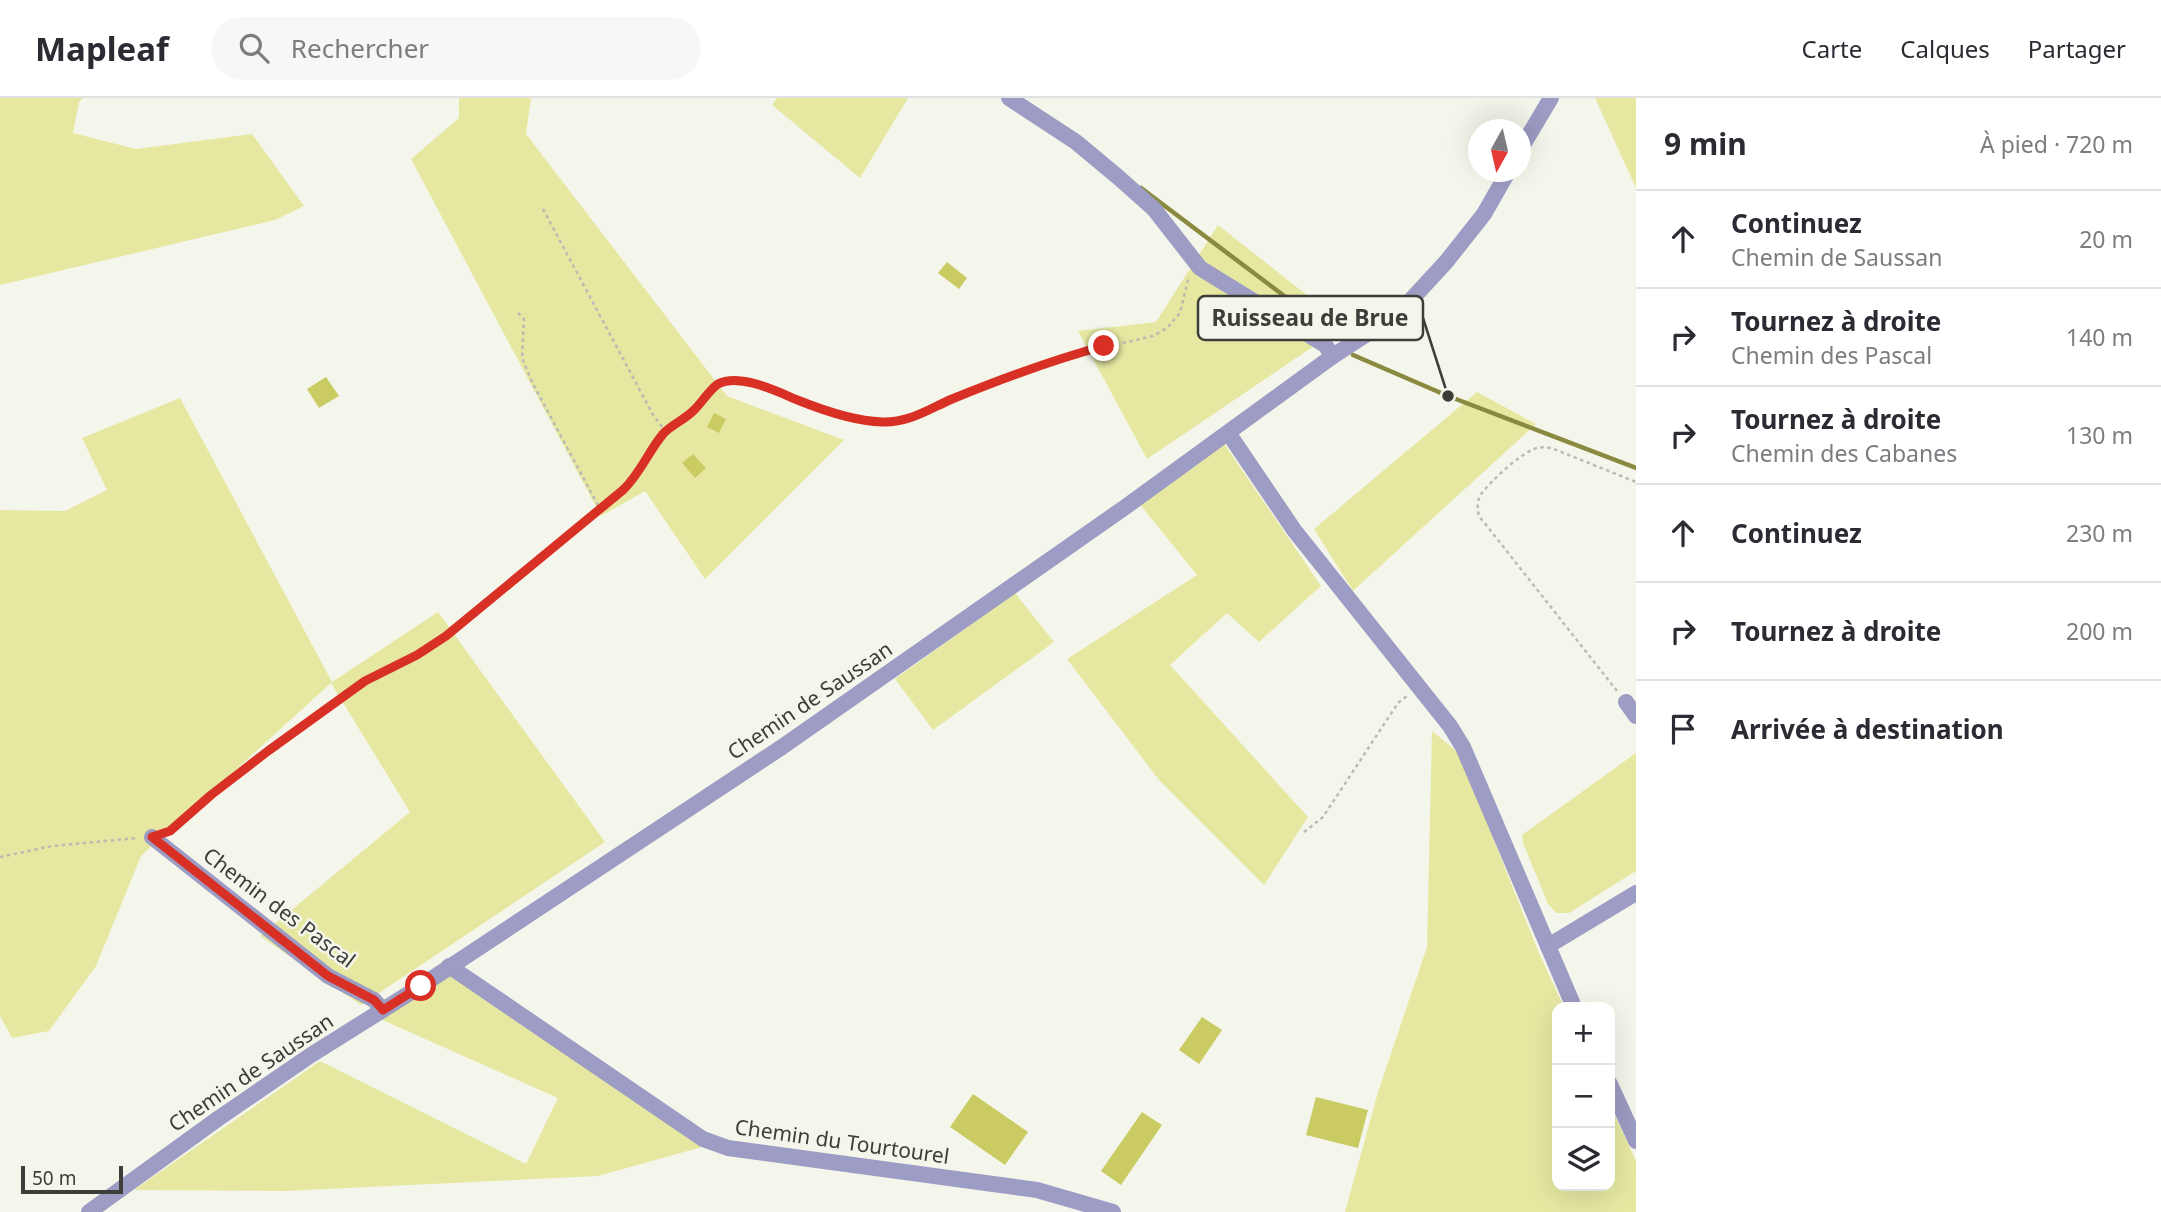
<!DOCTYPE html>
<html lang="fr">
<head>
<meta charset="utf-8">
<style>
	:root { --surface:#fff; --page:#f7f7f7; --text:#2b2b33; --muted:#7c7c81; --line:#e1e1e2 }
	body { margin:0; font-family:"Noto Sans",sans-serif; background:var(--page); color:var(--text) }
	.controls { position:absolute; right:21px; bottom:21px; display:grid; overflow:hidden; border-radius:14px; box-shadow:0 7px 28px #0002 }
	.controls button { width:63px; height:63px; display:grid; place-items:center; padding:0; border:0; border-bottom:2px solid var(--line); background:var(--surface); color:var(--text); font:35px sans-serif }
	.compass { position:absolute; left:1468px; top:21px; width:63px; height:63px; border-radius:50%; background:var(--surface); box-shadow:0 7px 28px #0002; rotate:188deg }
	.scale { position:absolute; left:21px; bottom:18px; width:102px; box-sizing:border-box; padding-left:7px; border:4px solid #3d3d39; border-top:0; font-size:19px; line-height:24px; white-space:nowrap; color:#3d3d39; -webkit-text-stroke:5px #f5f6eb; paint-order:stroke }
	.stop { position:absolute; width:21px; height:21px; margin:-16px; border:5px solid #d93025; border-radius:50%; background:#fff }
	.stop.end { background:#d93025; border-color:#fff; box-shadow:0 2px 7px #0008 }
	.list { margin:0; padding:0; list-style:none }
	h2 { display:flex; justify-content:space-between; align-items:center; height:91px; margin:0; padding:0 28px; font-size:30px }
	h2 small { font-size:23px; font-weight:400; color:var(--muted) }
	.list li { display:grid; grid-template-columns:46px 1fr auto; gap:21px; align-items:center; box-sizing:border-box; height:98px; padding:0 28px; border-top:2px solid var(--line) }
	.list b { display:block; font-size:26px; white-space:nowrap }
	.list p { margin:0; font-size:23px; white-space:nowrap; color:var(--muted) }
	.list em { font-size:23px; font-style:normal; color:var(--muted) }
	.icon { flex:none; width:38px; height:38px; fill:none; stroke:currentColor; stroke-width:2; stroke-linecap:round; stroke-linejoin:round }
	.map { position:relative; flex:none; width:1636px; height:1114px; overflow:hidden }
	header { display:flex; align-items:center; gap:42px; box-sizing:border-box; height:98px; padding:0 35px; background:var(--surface); border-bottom:2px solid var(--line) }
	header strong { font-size:33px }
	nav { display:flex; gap:38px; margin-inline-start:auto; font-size:24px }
	.search { width:490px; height:63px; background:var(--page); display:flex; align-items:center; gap:18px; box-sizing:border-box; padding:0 24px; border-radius:38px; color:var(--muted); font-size:26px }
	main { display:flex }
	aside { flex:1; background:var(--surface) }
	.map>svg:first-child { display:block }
	.green { fill:#e6e8a2 }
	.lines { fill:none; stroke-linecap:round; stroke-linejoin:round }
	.stream { stroke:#89893f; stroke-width:4.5 }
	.building { fill:#cacb63 }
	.path { stroke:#babbb2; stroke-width:2.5; stroke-dasharray:3.5 3.5; stroke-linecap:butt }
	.minor { stroke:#9c9cc4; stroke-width:16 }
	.route { stroke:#d93025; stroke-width:9 }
	.labels { text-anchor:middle; stroke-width:5; stroke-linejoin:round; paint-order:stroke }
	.street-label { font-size:21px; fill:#3d3d39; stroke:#f5f6eb }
	.leader { fill:none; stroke:#3d3d39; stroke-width:2.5 }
	.callout-dot { fill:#3d3d39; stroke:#f5f6eb; stroke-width:2.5 }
	.callout { fill:#f5f6eb; stroke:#3d3d39; stroke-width:2.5 }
	.callout-label { font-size:23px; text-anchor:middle; font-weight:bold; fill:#3d3d39 }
</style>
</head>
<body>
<header>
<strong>Mapleaf</strong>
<div class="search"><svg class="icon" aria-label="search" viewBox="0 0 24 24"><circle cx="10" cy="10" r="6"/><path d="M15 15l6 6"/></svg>Rechercher</div>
<nav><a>Carte</a><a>Calques</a><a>Partager</a></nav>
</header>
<main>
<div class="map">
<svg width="1636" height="1114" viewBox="0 0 1636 1114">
	<rect width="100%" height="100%" fill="#f5f6eb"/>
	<g class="green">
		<path d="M0,0H83L79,4L73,35L136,51L252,36L304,108L275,122L0,187Z"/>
		<path d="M459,0H531L526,36L727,298L844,342L705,481L645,393L601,418L411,61L459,20Z"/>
		<path d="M777,0H908L860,80L772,7Z"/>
		<path d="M1595,0H1636V90Z"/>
		<path d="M1218,127L1345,227L1147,361L1078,233L1156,224Z"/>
		<path d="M1477,294L1536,326L1353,493L1314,431Z"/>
		<path d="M180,300L332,584L438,514L605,744L361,907L260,838L410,714L331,585L141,758L96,868L49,933L12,940L0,918V412L65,413L107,392L82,340Z"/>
		<path d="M1223,344L1321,488L1259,544L1227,515L1170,567L1308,719L1264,787L1159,682L1067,561L1197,477L1138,404Z"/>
		<path d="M1015,495L1054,544L933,632L895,581Z"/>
		<path d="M1432,633L1459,655L1539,855L1564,909H1557V1088H1610V1007L1636,1063V1114H1345L1378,994L1427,849Z"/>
		<path d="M1636,655V773L1569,815H1556L1548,806L1523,745L1522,737Z"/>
		<path d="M449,877L702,1049L598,1078L285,1093L134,1092L320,963L526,1066L558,1000L378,920Z"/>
	</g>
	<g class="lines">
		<g class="stream">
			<path d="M1141,90L1336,237"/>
			<path d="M1353,257L1448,298L1636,370"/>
		</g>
	</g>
	<g class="building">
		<path d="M947,164L967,180L959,191L938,175Z"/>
		<path d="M326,279L339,298L319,310L307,291Z"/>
		<path d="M714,315L726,321L719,335L707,329Z"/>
		<path d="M693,356L706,370L695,380L682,365Z"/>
		<path d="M1202,919L1222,932L1199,966L1179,952Z"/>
		<path d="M973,996L1028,1034L1005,1067L950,1029Z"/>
		<path d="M1316,999L1368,1012L1358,1050L1306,1037Z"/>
		<path d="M1142,1014L1162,1027L1121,1087L1101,1073Z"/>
	</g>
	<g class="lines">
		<g class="path">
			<path d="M543,111L652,315L665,333"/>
			<path d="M518,215L524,221L522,260L532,284L600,411"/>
			<path d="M1617,593L1479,418C1477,410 1477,403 1481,396C1491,383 1518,358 1532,352C1540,348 1546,349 1554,351L1636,384"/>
			<path d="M167,734L268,653L365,583L417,557L446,538L623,392L636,380L652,351L665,333L691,316L719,286L740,283L767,288L801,304L867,323H901L919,318L950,302L1072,257L1153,238L1167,230L1180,215L1189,178"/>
			<path d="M1304,734L1323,719L1398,605L1408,597"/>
			<path d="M0,759L52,748L137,740"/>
		</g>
		<g class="minor">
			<path d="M1009,0L1076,44L1118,79L1154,111L1200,170L1325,247L1333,258"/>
			<path d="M1520,52L1551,0"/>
			<path d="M1229,336L1294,432L1450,628L1463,649L1574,909"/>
			<path d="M1626,604L1636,618"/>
			<path d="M152,739L328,878L374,902L383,912"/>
			<path d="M1548,848L1636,795"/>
			<path d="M449,868L703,1041L728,1050L1037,1092L1113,1114"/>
			<path d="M1610,986L1636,1043"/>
			<path d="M89,1114L219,1020L311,957L421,888L782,649L1124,410L1333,258L1373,232L1410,203L1446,164L1484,116L1508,74"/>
		</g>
	</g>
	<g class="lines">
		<path class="route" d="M421,888L383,912L374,902L328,878L152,739L170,733L211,697L268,653L365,583L417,557L446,538L623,392C640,376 648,354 663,336C671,327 684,322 693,313C701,306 709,292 718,286C740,274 780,295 800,303C825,313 856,323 882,324C909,325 929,311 952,301C1001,281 1052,262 1104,248"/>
	</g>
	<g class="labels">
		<g class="street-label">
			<text transform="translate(810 603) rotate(-34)" y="7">Chemin de Saussan</text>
			<text transform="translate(279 810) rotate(37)" y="7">Chemin des Pascal</text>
			<text transform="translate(251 975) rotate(-34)" y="7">Chemin de Saussan</text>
			<text transform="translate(842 1044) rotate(8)" y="7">Chemin du Tourtourel</text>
		</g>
	</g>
	<path class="leader" d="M1448 298L1423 220"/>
	<circle class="callout-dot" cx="1448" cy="298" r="7"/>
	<rect class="callout" x="1198" y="198" width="225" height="44" rx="7"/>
	<g class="callout-label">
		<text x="1310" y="228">Ruisseau de Brue</text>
	</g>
</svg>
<div class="controls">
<button>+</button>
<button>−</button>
<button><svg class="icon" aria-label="layers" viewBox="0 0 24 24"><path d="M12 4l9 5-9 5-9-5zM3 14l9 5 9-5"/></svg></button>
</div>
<svg class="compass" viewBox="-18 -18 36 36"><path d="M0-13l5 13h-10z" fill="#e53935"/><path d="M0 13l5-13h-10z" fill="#7c7c81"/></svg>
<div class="scale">50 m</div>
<div class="stop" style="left:421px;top:888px"></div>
<div class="stop end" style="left:1104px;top:248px"></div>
</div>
<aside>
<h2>9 min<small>À pied · 720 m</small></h2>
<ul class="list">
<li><svg class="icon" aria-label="ahead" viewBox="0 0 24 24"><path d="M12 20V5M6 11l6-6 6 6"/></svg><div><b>Continuez</b><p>Chemin de Saussan</p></div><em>20 m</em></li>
<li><svg class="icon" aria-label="right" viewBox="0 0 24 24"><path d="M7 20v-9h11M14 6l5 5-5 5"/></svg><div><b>Tournez à droite</b><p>Chemin des Pascal</p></div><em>140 m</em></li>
<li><svg class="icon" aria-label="right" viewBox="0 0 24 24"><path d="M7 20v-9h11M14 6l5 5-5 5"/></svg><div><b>Tournez à droite</b><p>Chemin des Cabanes</p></div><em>130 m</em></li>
<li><svg class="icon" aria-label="ahead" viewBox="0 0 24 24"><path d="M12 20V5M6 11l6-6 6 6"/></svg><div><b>Continuez</b></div><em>230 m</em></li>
<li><svg class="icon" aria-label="right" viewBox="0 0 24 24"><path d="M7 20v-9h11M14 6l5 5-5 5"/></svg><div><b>Tournez à droite</b></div><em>200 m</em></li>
<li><svg class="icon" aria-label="arrive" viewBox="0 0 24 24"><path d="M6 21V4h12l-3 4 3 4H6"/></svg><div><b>Arrivée à destination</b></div></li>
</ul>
</aside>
</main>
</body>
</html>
